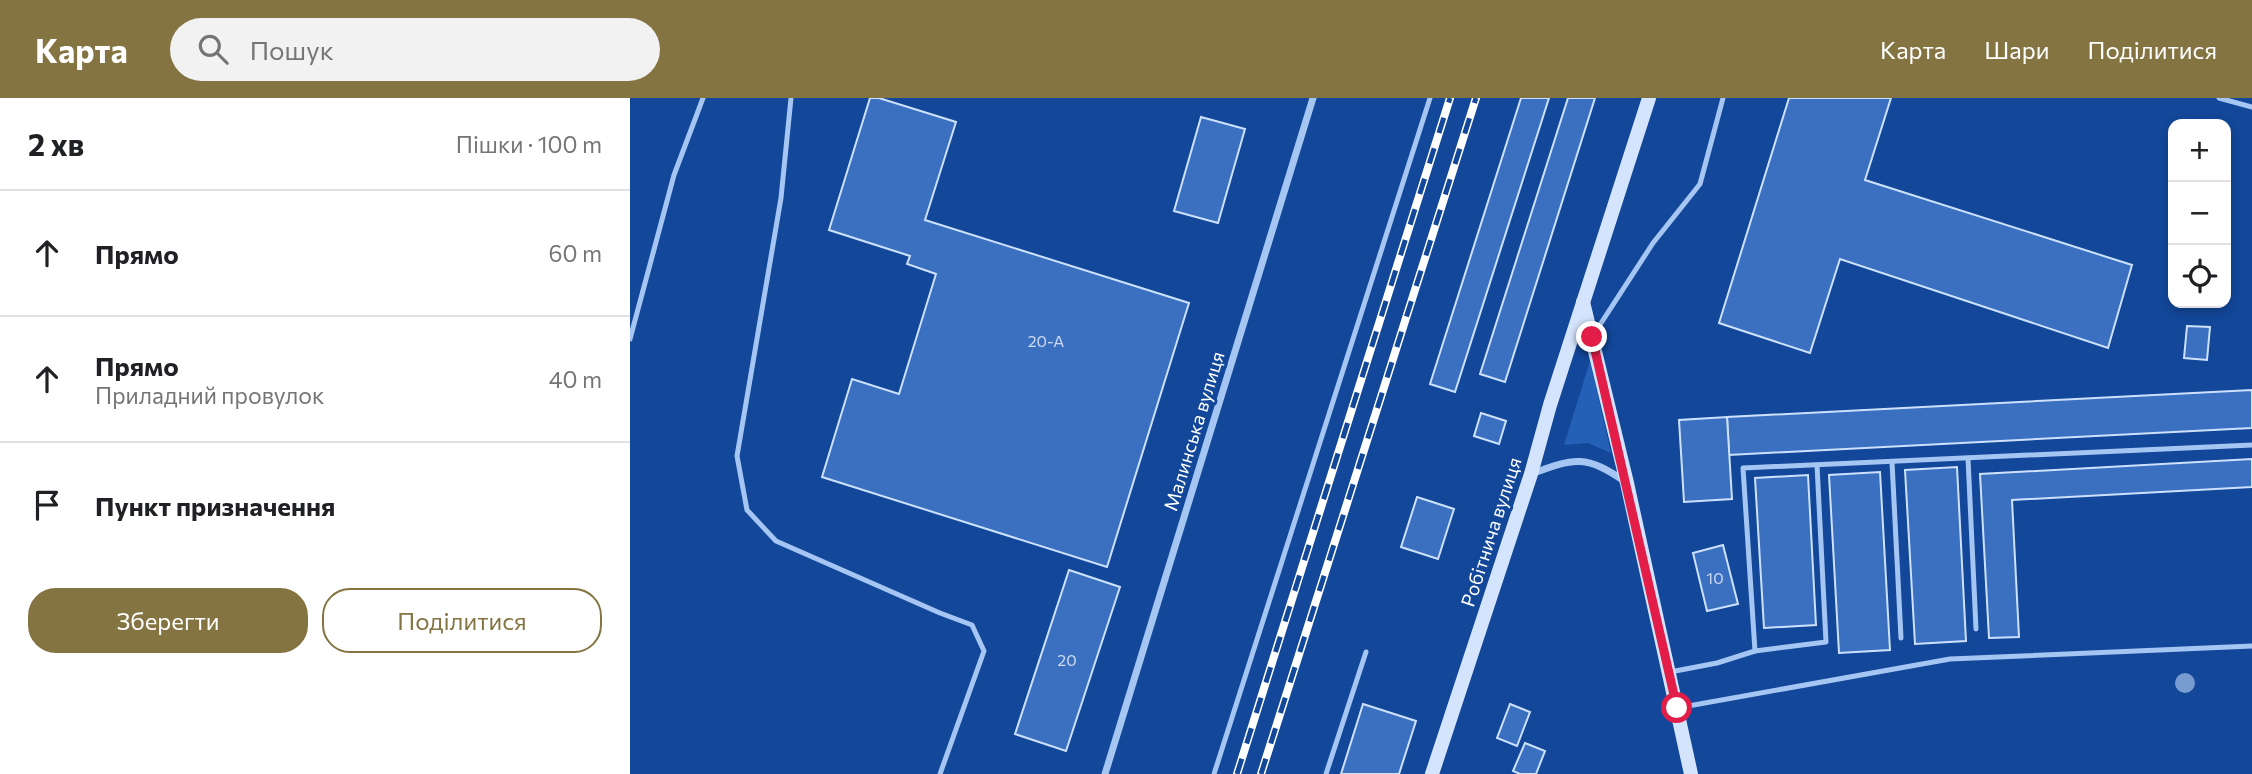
<!DOCTYPE html>
<html lang="uk">
<head>
<meta charset="utf-8">
<style>
	:root { --surface:#fff; --page:#f2f2f2; --text:#202124; --muted:#757577; --line:#e0e0e0; --accent:#847442 }
	body { margin:0; font-family:Commissioner,sans-serif; background:var(--page); color:var(--text) }
	.controls { position:absolute; right:21px; top:21px; display:grid; overflow:hidden; border-radius:14px; box-shadow:0 4px 10px #0003 }
	.controls button { width:63px; height:63px; display:grid; place-items:center; padding:0; border:0; border-bottom:2px solid var(--line); background:var(--surface); color:var(--text); font:35px sans-serif }
	.stop { position:absolute; width:21px; height:21px; margin:-16px; border:5px solid #e11d48; border-radius:50%; background:#fff }
	.stop.end { background:#e11d48; border-color:#fff; box-shadow:0 2px 7px #0008 }
	.list { margin:0; padding:0; list-style:none }
	h2 { display:flex; justify-content:space-between; align-items:center; height:91px; margin:0; padding:0 28px; font-size:30px }
	h2 small { font-size:23px; font-weight:400; color:var(--muted) }
	.list li { display:grid; grid-template-columns:46px 1fr auto; gap:21px; align-items:center; box-sizing:border-box; height:126px; padding:0 28px; border-top:2px solid var(--line) }
	.list b { display:block; font-size:26px; white-space:nowrap }
	.list p { margin:0; font-size:23px; white-space:nowrap; color:var(--muted) }
	.list em { font-size:23px; font-style:normal; color:var(--muted) }
	.actions { display:flex; gap:14px; padding:21px 28px }
	.actions a { flex:1; padding:16px 0; border:2px solid var(--accent); border-radius:28px; text-align:center; font-size:24px; color:var(--accent) }
	.actions .main { background:var(--accent); color:#fff }
	.icon { flex:none; width:38px; height:38px; fill:none; stroke:currentColor; stroke-width:2; stroke-linecap:round; stroke-linejoin:round }
	.map { position:relative; flex:none; width:1622px; height:676px; overflow:hidden }
	header { display:flex; align-items:center; gap:42px; box-sizing:border-box; height:98px; padding:0 35px; background:var(--accent); color:#fff }
	header strong { font-size:33px }
	nav { display:flex; gap:38px; margin-inline-start:auto; font-size:24px }
	.search { width:490px; height:63px; background:var(--page); display:flex; align-items:center; gap:18px; box-sizing:border-box; padding:0 24px; border-radius:38px; color:var(--muted); font-size:26px }
	main { display:flex }
	aside { flex:1; background:var(--surface) }
	.map>svg:first-child { display:block }
	.green { fill:#2560b7 }
	.building { fill:#3b70c1; stroke:#cde1fd; stroke-width:2 }
	.lines { fill:none; stroke-linecap:round; stroke-linejoin:round }
	.lane { stroke:#a5c5f3; stroke-width:5 }
	.street { stroke:#a5c5f3; stroke-width:7 }
	.secondary { stroke:#d4e4fd; stroke-width:14 }
	.rail-casing { stroke:#fff; stroke-width:8 }
	.rail { stroke:#124799; stroke-width:5; stroke-dasharray:16; stroke-linecap:butt }
	.tree { fill:#799cd0 }
	.route { stroke:#e11d48; stroke-width:9 }
	.labels { text-anchor:middle; stroke-width:6; stroke-linejoin:round; paint-order:stroke }
	.number-label { font-size:16px; fill:#cedbf0 }
	.street-label { font-size:19px; fill:#fff; stroke:#124799 }
</style>
</head>
<body>
<header>
<strong>Карта</strong>
<div class="search"><svg class="icon" aria-label="search" viewBox="0 0 24 24"><circle cx="10" cy="10" r="6"/><path d="M15 15l6 6"/></svg>Пошук</div>
<nav><a>Карта</a><a>Шари</a><a>Поділитися</a></nav>
</header>
<main>
<aside>
<h2>2 хв<small>Пішки · 100 m</small></h2>
<ul class="list">
<li><svg class="icon" aria-label="ahead" viewBox="0 0 24 24"><path d="M12 20V5M6 11l6-6 6 6"/></svg><div><b>Прямо</b></div><em>60 m</em></li>
<li><svg class="icon" aria-label="ahead" viewBox="0 0 24 24"><path d="M12 20V5M6 11l6-6 6 6"/></svg><div><b>Прямо</b><p>Приладний провулок</p></div><em>40 m</em></li>
<li><svg class="icon" aria-label="arrive" viewBox="0 0 24 24"><path d="M6 21V4h12l-3 4 3 4H6"/></svg><div><b>Пункт призначення</b></div></li>
</ul>
<div class="actions"><a class="main">Зберегти</a><a>Поділитися</a></div>
</aside>
<div class="map">
<svg width="1622" height="676" viewBox="0 0 1622 676">
	<rect width="100%" height="100%" fill="#124799"/>
	<path class="green" d="M960,263L981,355L958,345L934,347Z"/>
	<g class="building">
		<path d="M240,0H249L326,24L295,122L559,205L477,469L192,379L222,281L269,296L306,176L277,166L280,158L199,132Z"/>
		<path d="M891,0H919L825,294L800,286Z"/>
		<path d="M938,0H965L875,284L850,276Z"/>
		<path d="M1159,0H1261L1235,82L1502,167L1478,250L1210,161L1180,255L1089,225Z"/>
		<path d="M571,19L615,31L588,125L544,113Z"/>
		<path d="M1557,228L1580,229L1577,262L1554,260Z"/>
		<path d="M1622,292V330L1099,357L1097,319Z"/>
		<path d="M851,315L876,323L869,346L844,338Z"/>
		<path d="M1097,319L1102,401L1054,404L1049,322Z"/>
		<path d="M1622,361V389L1382,402L1389,539L1359,540L1350,376Z"/>
		<path d="M1327,369L1336,543L1285,546L1275,372Z"/>
		<path d="M1250,374L1260,552L1209,555L1199,377Z"/>
		<path d="M1178,377L1186,527L1134,530L1125,380Z"/>
		<path d="M787,399L824,411L808,461L771,449Z"/>
		<path d="M1093,447L1108,506L1077,513L1063,455Z"/>
		<path d="M439,472L490,489L436,653L385,636Z"/>
		<path d="M733,606L786,623L769,676H711Z"/>
		<path d="M880,606L900,614L887,648L867,640Z"/>
		<path d="M895,645L915,653L906,676H890L883,673Z"/>
	</g>
	<g class="lines">
		<g class="lane">
			<path d="M161,0L151,100L107,358L117,412L146,443L310,515L342,527L354,553L310,676"/>
			<path d="M1589,0L1622,9"/>
			<path d="M964,236L1023,145L1070,86L1093,0"/>
			<path d="M0,241L44,77L73,0"/>
			<path d="M1338,360L1346,531"/>
			<path d="M1262,364L1271,540"/>
			<path d="M1125,553L1196,544L1187,367"/>
			<path d="M1040,574L1087,565L1125,553L1113,370L1622,347"/>
			<path d="M1047,610L1320,561L1622,548"/>
			<path d="M584,676L800,0"/>
			<path d="M696,676L736,554"/>
		</g>
		<g class="street">
			<path d="M901,376C946,359 956,357 996,384"/>
			<path d="M475,676L683,0"/>
		</g>
		<g class="secondary">
			<path d="M953,204L997,385L1061,676"/>
			<path d="M802,676L901,376L920,307L1019,0"/>
		</g>
		<g class="rail-casing">
			<g id="rail">
				<path d="M607,676L820,0"/>
				<path d="M631,676L846,0"/>
			</g>
		</g>
		<use href="#rail" class="rail"/>
	</g>
	<circle class="tree" cx="1555" cy="585" r="10"/>
	<g class="lines">
		<path class="route" d="M962,239L1047,610"/>
	</g>
	<g class="labels">
		<g class="number-label">
			<text x="416" y="249">20-А</text>
			<text x="1085" y="486">10</text>
			<text x="437" y="568">20</text>
		</g>
		<g class="street-label">
			<text transform="translate(564 333) rotate(-73)" y="7">Малинська вулиця</text>
			<text transform="translate(861 434) rotate(-72)" y="7">Робітнича вулиця</text>
		</g>
	</g>
</svg>
<div class="controls">
<button>+</button>
<button>−</button>
<button><svg class="icon" aria-label="locate" viewBox="0 0 24 24"><circle cx="12" cy="12" r="6"/><path d="M12 2v4M12 18v4M2 12h4M18 12h4"/></svg></button>
</div>
<div class="stop" style="left:1047px;top:610px"></div>
<div class="stop end" style="left:962px;top:239px"></div>
</div>
</main>
</body>
</html>
